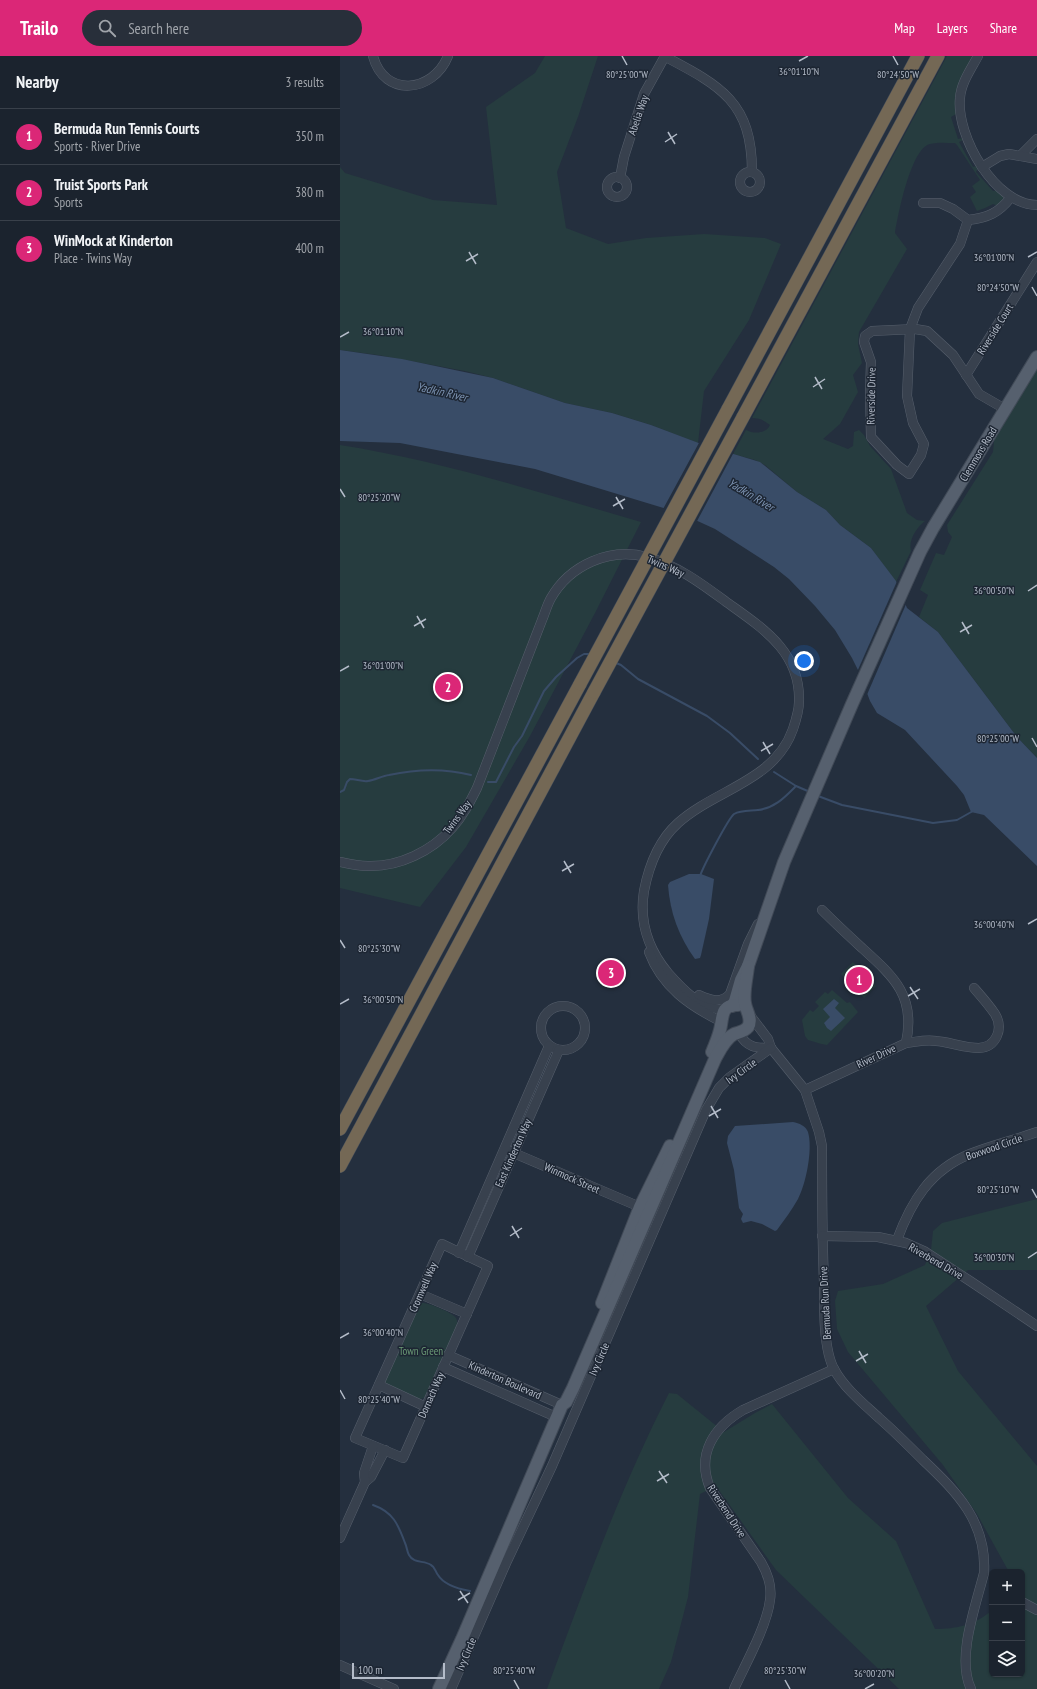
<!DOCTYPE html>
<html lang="en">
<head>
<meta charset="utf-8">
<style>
	:root { --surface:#1b232e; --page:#282f3a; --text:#f1f3f6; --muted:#a0a4aa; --line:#39404a; --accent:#db2777 }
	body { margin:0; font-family:"PT Sans Narrow",sans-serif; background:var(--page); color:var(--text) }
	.controls { position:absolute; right:12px; bottom:12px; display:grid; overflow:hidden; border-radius:6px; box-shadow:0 1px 3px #0004 }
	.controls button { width:36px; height:36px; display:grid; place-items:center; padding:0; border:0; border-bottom:1px solid var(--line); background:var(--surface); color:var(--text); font:20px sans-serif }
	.scale { position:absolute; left:12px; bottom:10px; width:93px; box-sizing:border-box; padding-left:4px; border:2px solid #b4bcc9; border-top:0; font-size:11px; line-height:14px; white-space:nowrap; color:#b4bcc9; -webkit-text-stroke:3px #1d2633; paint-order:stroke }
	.you { position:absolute; left:464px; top:605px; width:14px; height:14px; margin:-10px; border:3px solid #fff; border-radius:50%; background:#1a73e8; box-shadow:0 0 0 6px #1a73e833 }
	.badge { display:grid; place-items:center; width:26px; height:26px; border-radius:50%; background:var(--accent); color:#fff; font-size:13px; font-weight:700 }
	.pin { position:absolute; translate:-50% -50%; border:2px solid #fff; box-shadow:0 1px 4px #0006 }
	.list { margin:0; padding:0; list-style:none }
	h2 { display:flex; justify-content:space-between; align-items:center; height:52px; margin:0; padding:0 16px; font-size:17px }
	h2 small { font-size:13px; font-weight:400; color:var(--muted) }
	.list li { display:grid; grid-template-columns:26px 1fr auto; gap:12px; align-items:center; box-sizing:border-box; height:56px; padding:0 16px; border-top:1px solid var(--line) }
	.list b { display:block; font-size:15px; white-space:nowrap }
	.list p { margin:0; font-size:13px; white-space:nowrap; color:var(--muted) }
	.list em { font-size:13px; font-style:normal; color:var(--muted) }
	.icon { flex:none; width:22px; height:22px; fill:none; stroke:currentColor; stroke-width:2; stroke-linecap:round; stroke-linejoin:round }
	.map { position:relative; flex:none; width:697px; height:1633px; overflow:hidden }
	header { display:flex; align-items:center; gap:24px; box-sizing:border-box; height:56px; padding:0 20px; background:var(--accent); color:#fff }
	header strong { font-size:19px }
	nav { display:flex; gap:22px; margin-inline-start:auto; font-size:14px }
	.search { width:280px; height:36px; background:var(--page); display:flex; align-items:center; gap:10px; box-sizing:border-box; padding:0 14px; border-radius:22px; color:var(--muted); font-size:15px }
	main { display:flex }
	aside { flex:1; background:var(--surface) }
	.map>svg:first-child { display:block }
	.green { fill:#263c3f }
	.water { fill:#394c67 }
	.pier { fill:#242f3e }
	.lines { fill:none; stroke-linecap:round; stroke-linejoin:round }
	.stream { stroke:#394c67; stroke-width:2 }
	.minor-casing { stroke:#565f6c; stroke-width:10 }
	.major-casing { stroke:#414a57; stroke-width:14 }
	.highway-casing { stroke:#434c59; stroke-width:14 }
	.minor { stroke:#38414e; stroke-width:9 }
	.major { stroke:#56606e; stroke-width:12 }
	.highway { stroke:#746855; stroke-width:13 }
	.highway-bridge-casing { stroke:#434c59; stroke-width:14; stroke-linecap:butt }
	.highway-bridge { stroke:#746855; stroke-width:13 }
	.ticks { fill:none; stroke:#b4bcc9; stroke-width:1.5 }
	.labels { text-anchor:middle; stroke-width:3; stroke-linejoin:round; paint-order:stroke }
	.street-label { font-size:11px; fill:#b4bcc9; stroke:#1d2633 }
	.park-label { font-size:11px; fill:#6b9a76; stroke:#1d2633 }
	.water-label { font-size:12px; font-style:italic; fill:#7c92b1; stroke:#1d2633 }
	.ticks-label { font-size:10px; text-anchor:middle; fill:#b4bcc9; stroke:#1d2633; stroke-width:3; stroke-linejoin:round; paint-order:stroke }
</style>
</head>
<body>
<header>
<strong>Trailo</strong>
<div class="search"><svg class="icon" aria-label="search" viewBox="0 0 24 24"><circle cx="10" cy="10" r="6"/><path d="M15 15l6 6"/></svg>Search here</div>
<nav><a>Map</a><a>Layers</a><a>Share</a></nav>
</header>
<main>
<aside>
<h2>Nearby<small>3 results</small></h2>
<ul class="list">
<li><span class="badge">1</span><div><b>Bermuda Run Tennis Courts</b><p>Sports · River Drive</p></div><em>350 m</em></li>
<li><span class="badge">2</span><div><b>Truist Sports Park</b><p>Sports</p></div><em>380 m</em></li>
<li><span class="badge">3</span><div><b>WinMock at Kinderton</b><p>Place · Twins Way</p></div><em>400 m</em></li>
</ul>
</aside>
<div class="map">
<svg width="697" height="1633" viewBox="0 0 697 1633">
	<rect width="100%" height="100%" fill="#242f3e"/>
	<g class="green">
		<path d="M205,0H258L238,61L217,116L226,172L268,188L306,182L364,178L425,182L441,188L409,264L364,335L358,387L311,369L272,357L225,347L153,322L125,315L38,299L0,294V111L5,117L93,144L157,149L146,51L195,17Z"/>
		<path d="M607,0H635C624,19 613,35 616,58L611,61L618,83L622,82L623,84L619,86L633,111L636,110L638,112L636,116L653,135L658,134L664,140L663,144L658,150L653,148L645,152L637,155L630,141L636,136L632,130L640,124L617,89L615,87C607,87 598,86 590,88C571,92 558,159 555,177L567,193L519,276L518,288L522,307L513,319L518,336L500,368L483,383L508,393L513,390L514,376L519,374L524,379L530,390L551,413L567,457L577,464L585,465C577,471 568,484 571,495L556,526L531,492L500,469L486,454L457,436L425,409L415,404L393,398L406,374C414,378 426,378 430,369C423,364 420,362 412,362Z"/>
		<path d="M697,308V702L677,681L598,576L579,561L588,539L580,534L596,497L604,499L612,481L608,476L607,469L653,396L656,366Z"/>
		<path d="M0,389C102,405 201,437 301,466L255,557L190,680L126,791L80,851L0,832Z"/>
		<path d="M513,906L536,930L524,942L501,918Z"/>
		<path d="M492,934L507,947L510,946L518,956L487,989C484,989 472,985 468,984L465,980L462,964L470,954L473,956L479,950L475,946L485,936L488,938Z"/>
		<path d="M697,1143V1214H628L586,1250L618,1315L697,1410V1633H559L436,1514L376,1430L360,1438L348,1541L331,1606L319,1633H207C244,1533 280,1433 329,1337L337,1338L384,1376L415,1357L432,1348L508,1442L556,1485L595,1573C616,1573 636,1569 652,1554V1618H682V1516H669L637,1458L603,1409L508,1296L497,1273L495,1245L498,1235L543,1228L585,1209L591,1194L593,1175L602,1167Z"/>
		<path d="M82,1247C89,1247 108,1255 114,1260C117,1262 117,1265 118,1269L86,1341L78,1344L46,1328L45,1325L79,1248Z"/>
	</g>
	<g class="water">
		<path d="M0,294L62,303L153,322L225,347L272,357L311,369L364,389L420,406L457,436L486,454L500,469L531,492L556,525L567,552L598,576L677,681L697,702V810L644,759L631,756L624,739L617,730L565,674L537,657L530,645L519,616L512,602L495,574L475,550L449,523L434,511L375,473L340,457L195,413L60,387L0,385Z"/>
		<path d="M349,818H361L374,823L369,863L361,899L360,902L355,903C339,881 330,857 328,829L330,826Z"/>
		<path d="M494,943L499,947L495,952L505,962L491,975L487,972L484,967L490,961L483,953Z"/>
		<path d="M453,1066C459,1067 466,1070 468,1076C473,1093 466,1128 458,1143C452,1154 444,1164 437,1174L435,1175L422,1168L411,1165L403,1167L401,1163L403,1158L399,1152L394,1114L387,1087L388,1080L395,1070Z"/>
	</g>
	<g class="pier">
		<path d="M360,385L394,396L356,467L339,459L322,455Z"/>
		<path d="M558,523L567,546L526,641L517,616Z"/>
	</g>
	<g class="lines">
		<g class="stream">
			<path d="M276,607L281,609L298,623L367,660L390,677L418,703"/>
			<path d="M434,716L456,730L470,736"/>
			<path d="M148,726H156L174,691L182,680L204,635L216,621L237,602L244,598H251"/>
			<path d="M0,736L4,734L7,726L10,723C16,723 22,726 28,725C35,724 42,720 49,719C77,713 103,712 131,719"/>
			<path d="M478,740L502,749L593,767L617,764L633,755"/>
			<path d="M360,820C363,811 388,763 394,758C401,754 411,755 418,754C435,752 445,741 456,730"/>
			<path d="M33,1449C53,1456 58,1468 65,1487C67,1491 67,1496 69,1499C74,1508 84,1504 91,1509C95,1511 95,1515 98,1519C104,1529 119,1533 130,1535"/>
		</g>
		<g class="minor-casing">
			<g id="minor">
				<path d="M33,0C44,42 93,37 108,0"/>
				<path d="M324,0C381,30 412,46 412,116"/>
				<path d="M638,0C631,13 621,27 620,42C616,80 655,149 697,149"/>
				<path d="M680,100L697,83"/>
				<path d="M642,111L660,100L669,98L697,103"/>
				<circle cx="410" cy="126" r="10"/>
				<circle cx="277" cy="131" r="10"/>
				<path d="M280,122L284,101L304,38L325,0"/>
				<path d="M583,147H600L613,153L628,164C647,162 659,157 671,141"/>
				<path d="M628,164L620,188L578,252L570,273L567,340L573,367L584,388L581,399L569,418L557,409L531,381L530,338L531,306L524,286L525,280L532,275L575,273L587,275L613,299L639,338L665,353"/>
				<path d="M626,319L697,206"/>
				<path d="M0,806C9,808 18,810 28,810C59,811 92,795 112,772C123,760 130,746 137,732L202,564C205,557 207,549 211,542C230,509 270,491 307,501C335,508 362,528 385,545C421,571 461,595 459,646C459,655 456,664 453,673C435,725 376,733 338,767C318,785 309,809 304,835C299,866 308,893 328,917C343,934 361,953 385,954"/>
				<path d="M309,896C322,931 350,950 382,966"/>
				<path d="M359,939C370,944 381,948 390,938L408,888L418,868"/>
				<circle cx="223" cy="972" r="22"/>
				<path d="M409,958L428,983L431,992L465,1034L479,1076L482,1090C482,1135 482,1181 484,1226C484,1249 483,1293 494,1313C504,1332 524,1348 539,1362C554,1375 569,1390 583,1404C617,1436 647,1466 644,1517C636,1549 616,1602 631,1633"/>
				<path d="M399,977C407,992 416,992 431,992"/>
				<path d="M566,987C576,986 586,983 596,985C610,986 624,992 639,992C656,991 664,973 655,958C649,949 641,940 634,932"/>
				<path d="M465,1034L566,987C576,940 554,921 522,892C509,880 495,867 482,854"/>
				<path d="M169,1095L300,1151L304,1154"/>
				<path d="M482,1180L538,1181L566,1187L584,1195L630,1225L697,1270"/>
				<path d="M557,1184C571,1146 590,1114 630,1098C652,1089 675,1084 697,1076"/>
				<path d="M102,1188L148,1210L63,1402L15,1382Z"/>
				<path d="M119,1197L209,990"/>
				<path d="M128,1201L219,994"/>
				<path d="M80,1238L127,1258"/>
				<path d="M108,1299L222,1349"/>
				<path d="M103,1311L216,1361"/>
				<path d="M39,1329L86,1351"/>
				<path d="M25,1426L31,1421L45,1394"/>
				<path d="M0,1482L25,1426L24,1417L33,1390"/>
				<path d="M682,1546L697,1554"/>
				<path d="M0,1609L54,1633"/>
				<path d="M111,1633L167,1505L212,1410L366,1054L379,1032L390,1021L431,992"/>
				<path d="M394,1633C405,1609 427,1570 430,1544C432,1531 428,1518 421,1506L370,1432C356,1398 374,1371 403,1354L494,1313"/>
			</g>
		</g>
		<g class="major-casing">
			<g id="major">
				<path d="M392,950L395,945L401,924L408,910L444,806L512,648L580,496L593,472L697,301"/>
				<path d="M372,996C375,989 378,982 380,974C383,963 380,948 398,949"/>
				<path d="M262,1247L300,1151L330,1090"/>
				<path d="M99,1633L122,1583L222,1349L226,1346L233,1332L375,1003C380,994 385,983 394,978C399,976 404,976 408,971C413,963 406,955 405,947C403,935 407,922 408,910"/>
			</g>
		</g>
		<g class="highway-casing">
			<g id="highway">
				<path d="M388,353L578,0"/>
				<path d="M403,361L598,0"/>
				<path d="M0,1073L240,628"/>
				<path d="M0,1110L254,636"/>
			</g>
		</g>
		<use href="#minor" class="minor"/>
		<use href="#major" class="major"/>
		<use href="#highway" class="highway"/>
		<g class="highway-bridge-casing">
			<g id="highway-bridge">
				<path d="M240,628L388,353"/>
				<path d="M254,636L403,361"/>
			</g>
		</g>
		<use href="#highway-bridge" class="highway-bridge"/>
	</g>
	<path class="ticks" d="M282,0L287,9M553,0L558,9M459,5L468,0M328,76L335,88M325,86L337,78M129,196L136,208M688,201L697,196M126,205L138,198M692,231L697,240M0,281L9,276M475,321L482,333M473,331L485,323M0,433L5,441M276,441L283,453M273,450L285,443M688,535L697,529M77,560L84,572M622,566L629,578M74,570L86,563M620,576L632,569M0,615L9,610M692,682L697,691M423,686L430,698M421,695L433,688M224,805L231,817M222,815L234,808M688,868L697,863M0,884L5,892M570,931L578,943M568,940L580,933M0,948L9,943M371,1050L378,1062M369,1060L381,1053M692,1133L697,1142M172,1170L179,1182M170,1180L182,1172M688,1202L697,1196M0,1282L9,1277M519,1295L526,1307M516,1305L528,1298M0,1334L5,1343M319,1415L327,1427M317,1425L329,1418M120,1535L128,1547M118,1544L130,1537M174,1624L179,1633M445,1624L450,1633M525,1633L534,1628"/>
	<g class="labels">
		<g class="street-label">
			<text transform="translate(298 59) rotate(-71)" y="4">Abelia Way</text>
			<text transform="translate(655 273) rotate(-58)" y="4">Riverside Court</text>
			<text transform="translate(531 340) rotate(-89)" y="4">Riverside Drive</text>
			<text transform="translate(638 398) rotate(-59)" y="4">Clemmons Road</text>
			<text transform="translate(326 510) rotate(24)" y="4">Twins Way</text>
			<text transform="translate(117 761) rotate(-54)" y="4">Twins Way</text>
			<text transform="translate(536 1000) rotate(-25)" y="4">River Drive</text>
			<text transform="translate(401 1015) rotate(-36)" y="4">Ivy Circle</text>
			<text transform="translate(654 1091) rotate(-19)" y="4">Boxwood Circle</text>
			<text transform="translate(173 1097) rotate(-66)" y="4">East Kinderton Way</text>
			<text transform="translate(232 1122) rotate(24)" y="4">Winmock Street</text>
			<text transform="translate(596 1205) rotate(30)" y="4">Riverbend Drive</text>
			<text transform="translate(83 1231) rotate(-66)" y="4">Cromwell Way</text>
			<text transform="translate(485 1247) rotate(-93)" y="4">Bermuda Run Drive</text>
			<text transform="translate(259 1303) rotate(-66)" y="4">Ivy Circle</text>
			<text transform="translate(165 1324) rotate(24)" y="4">Kinderton Boulevard</text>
			<text transform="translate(91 1339) rotate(-66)" y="4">Dornach Way</text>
			<text transform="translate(387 1455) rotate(57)" y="4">Riverbend Drive</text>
			<text transform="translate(126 1598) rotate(-67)" y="4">Ivy Circle</text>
		</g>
		<g class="park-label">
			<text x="81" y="1299">Town Green</text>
		</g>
		<g class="water-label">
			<text transform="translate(102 336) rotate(13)" y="4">Yadkin River</text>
			<text transform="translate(411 439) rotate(31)" y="4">Yadkin River</text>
		</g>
	</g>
	<g class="ticks-label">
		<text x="459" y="19">36°01'10"N</text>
		<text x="287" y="22">80°25'00"W</text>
		<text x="558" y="22">80°24'50"W</text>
		<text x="654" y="205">36°01'00"N</text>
		<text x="658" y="235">80°24'50"W</text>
		<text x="43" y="279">36°01'10"N</text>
		<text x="39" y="445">80°25'20"W</text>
		<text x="654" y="538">36°00'50"N</text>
		<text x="43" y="613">36°01'00"N</text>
		<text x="658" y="686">80°25'00"W</text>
		<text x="654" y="872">36°00'40"N</text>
		<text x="39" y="896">80°25'30"W</text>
		<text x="43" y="947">36°00'50"N</text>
		<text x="658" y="1137">80°25'10"W</text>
		<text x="654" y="1205">36°00'30"N</text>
		<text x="43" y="1280">36°00'40"N</text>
		<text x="39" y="1347">80°25'40"W</text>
		<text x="174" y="1618">80°25'40"W</text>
		<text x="445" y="1618">80°25'30"W</text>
		<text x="534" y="1621">36°00'20"N</text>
	</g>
</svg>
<div class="controls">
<button>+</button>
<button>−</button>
<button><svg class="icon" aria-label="layers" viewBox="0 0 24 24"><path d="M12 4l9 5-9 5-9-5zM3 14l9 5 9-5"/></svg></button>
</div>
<div class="scale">100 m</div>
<div class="you"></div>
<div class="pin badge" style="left:519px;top:924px">1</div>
<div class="pin badge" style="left:108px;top:631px">2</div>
<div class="pin badge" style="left:271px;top:917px">3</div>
</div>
</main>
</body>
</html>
